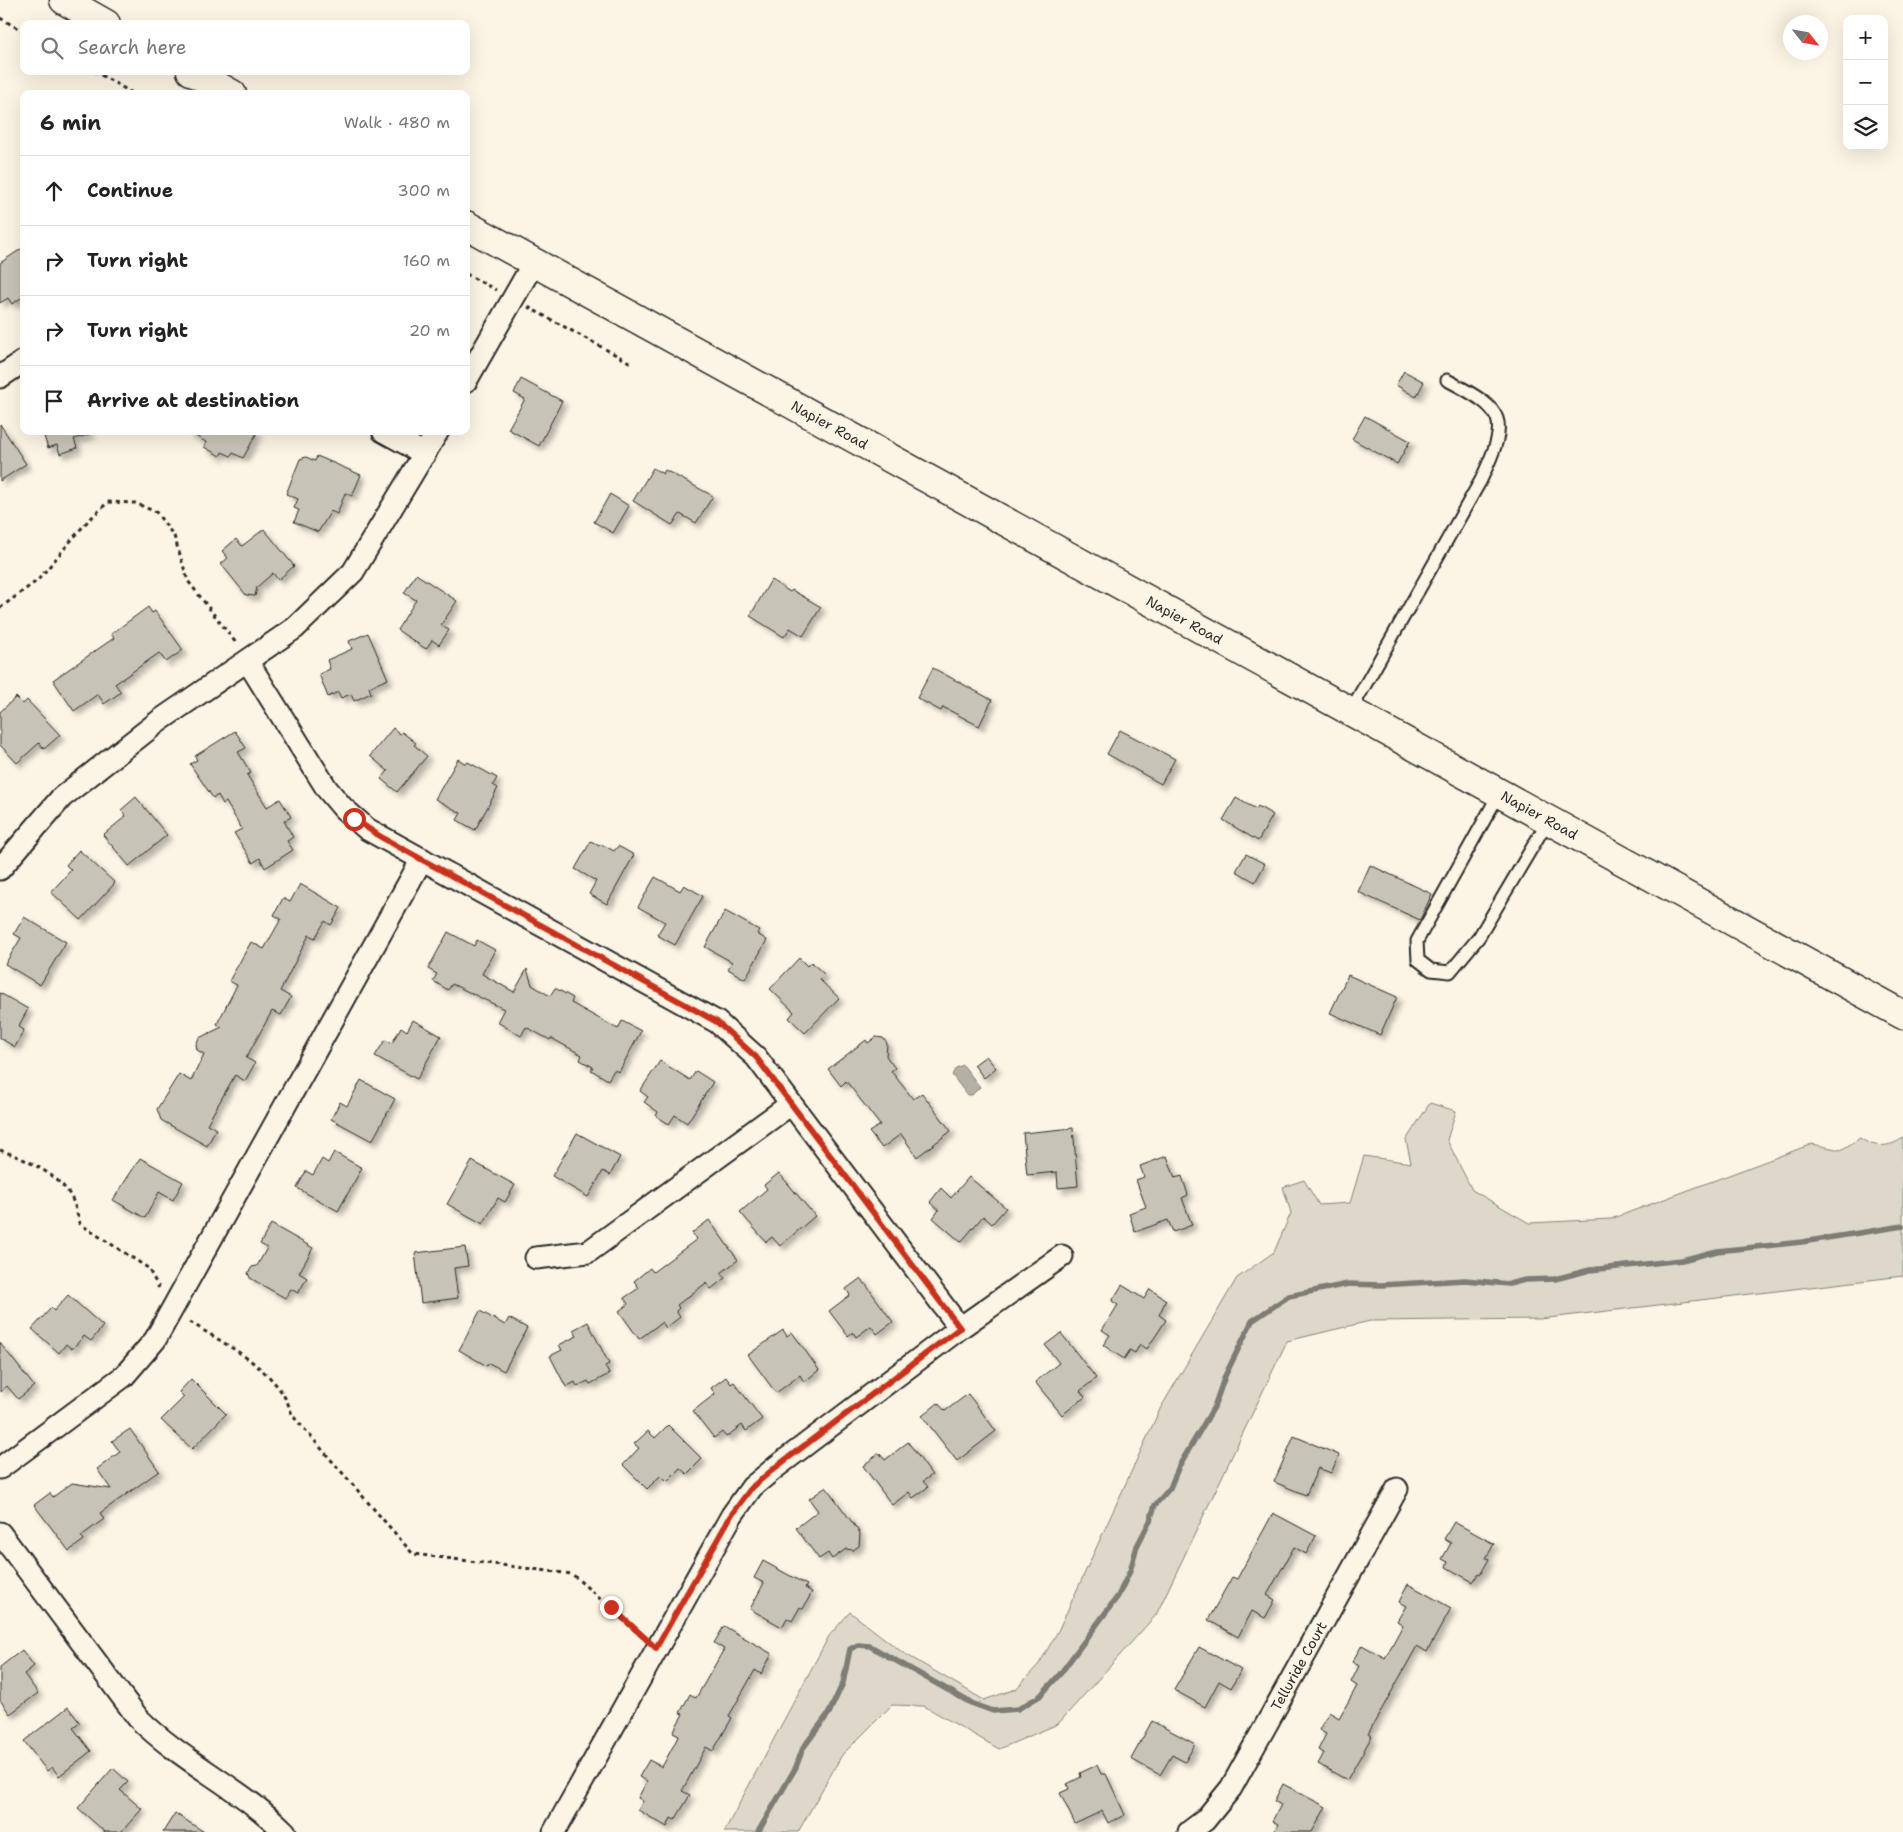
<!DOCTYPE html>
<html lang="en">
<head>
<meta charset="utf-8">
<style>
	:root { --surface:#fff; --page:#f6f6f6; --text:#222; --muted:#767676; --line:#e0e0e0 }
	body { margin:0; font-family:"Shantell Sans",sans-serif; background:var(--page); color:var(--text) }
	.controls { position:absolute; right:15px; top:15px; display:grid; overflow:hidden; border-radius:10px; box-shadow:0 5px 20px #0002 }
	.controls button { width:45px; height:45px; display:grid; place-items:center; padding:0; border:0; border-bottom:1px solid var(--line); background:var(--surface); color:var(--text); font:25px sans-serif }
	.compass { position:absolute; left:1783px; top:15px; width:45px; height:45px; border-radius:50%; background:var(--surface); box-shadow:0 5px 20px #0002; rotate:121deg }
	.stop { position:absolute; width:15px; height:15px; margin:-11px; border:4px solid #c8321e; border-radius:50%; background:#fff }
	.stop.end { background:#c8321e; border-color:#fff; box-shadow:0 1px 5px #0008 }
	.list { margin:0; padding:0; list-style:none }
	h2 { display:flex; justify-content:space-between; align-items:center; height:65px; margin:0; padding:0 20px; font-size:21px }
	h2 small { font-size:16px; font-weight:400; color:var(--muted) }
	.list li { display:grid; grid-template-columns:32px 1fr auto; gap:15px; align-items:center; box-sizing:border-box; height:70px; padding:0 20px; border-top:1px solid var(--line) }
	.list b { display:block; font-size:19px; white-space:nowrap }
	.list em { font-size:16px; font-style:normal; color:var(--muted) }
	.icon { flex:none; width:28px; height:28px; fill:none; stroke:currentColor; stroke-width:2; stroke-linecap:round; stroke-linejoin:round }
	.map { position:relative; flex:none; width:1903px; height:1832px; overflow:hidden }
	.search { position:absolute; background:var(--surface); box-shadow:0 5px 20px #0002; left:20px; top:20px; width:450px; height:55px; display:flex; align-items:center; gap:12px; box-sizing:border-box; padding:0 18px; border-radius:10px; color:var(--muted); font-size:19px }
	.panel { position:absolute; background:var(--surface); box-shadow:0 5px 20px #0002; left:20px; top:90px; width:450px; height:345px; border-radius:10px }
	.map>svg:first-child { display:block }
	.green { fill:#ded8ca; stroke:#84827a }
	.water { fill:#b4b0a5; stroke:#7d7b74 }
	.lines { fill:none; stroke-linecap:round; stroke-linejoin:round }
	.stream { stroke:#7d7b74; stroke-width:5.5 }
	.building { fill:#c8c3b7; stroke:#2b2b2b; filter:url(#shadow) }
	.lane-casing { stroke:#2b2b2b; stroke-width:15 }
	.street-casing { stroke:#2b2b2b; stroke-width:25 }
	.secondary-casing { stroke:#2b2b2b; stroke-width:31 }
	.path { stroke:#2b2b2b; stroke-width:3; stroke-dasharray:4 4; stroke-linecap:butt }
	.lane { stroke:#fcf5e5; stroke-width:11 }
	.street { stroke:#fcf5e5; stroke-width:21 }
	.secondary { stroke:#fcf5e5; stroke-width:28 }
	.route { stroke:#c8321e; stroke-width:6 }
	.labels { text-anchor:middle; stroke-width:4; stroke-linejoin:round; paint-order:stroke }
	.street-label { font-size:14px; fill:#2b2b2b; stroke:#fcf5e5 }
</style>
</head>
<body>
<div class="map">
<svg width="1903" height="1832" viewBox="0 0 1903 1832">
	<defs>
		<filter id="shadow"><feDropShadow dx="4.5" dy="4.5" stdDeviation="2.5" flood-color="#0004"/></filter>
	</defs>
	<rect width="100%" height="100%" fill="#fcf5e5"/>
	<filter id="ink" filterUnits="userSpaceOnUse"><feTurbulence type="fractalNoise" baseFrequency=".02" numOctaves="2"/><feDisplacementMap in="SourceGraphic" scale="10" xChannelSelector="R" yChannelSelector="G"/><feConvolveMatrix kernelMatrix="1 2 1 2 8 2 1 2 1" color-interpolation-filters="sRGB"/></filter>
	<g filter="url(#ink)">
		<path class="green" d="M1430,1103L1456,1111L1447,1140L1472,1190L1529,1223L1611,1219L1812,1144L1841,1150L1860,1138C1873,1148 1889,1148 1903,1138V1276L1540,1319L1370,1321L1287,1341L1156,1615L1058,1724L999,1749L924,1706L892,1705L842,1755L798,1832H724L829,1636L850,1612L902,1652L984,1700L1016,1689L1039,1664L1058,1631L1160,1409L1237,1278L1274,1252L1291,1213L1283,1187L1304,1180L1319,1205L1350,1203L1364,1156L1411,1163L1406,1140Z"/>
		<path class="water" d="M963,1065L980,1087L972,1095H967L952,1075L956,1068Z"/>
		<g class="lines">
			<path class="stream" d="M758,1832L796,1767L803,1748L829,1713L843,1683L850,1649L858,1645L870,1646L971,1703L993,1711L1018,1709L1040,1696L1060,1674L1118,1596L1130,1571L1137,1546L1150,1521L1155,1505L1170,1488L1179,1466L1214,1407L1225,1376L1252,1321L1289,1296L1348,1284L1381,1285L1465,1280L1509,1284L1525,1280L1555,1279L1590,1270L1682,1260L1717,1251L1802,1242L1903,1226"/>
		</g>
		<g class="building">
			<path d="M24,247V296L12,304L8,298L0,303V263Z"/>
			<path d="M1404,371L1424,382L1416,397L1396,385Z"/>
			<path d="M521,379L562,401L539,446L508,429L525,399L514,393Z"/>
			<path d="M1365,416L1410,441L1397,464L1352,439Z"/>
			<path d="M0,424L26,464L0,481Z"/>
			<path d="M42,431H90L91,434L74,439L77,448L60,454L57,445L48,448Z"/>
			<path d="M186,431H258L243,458L233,453L231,456L222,452L220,456L204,447L206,442Z"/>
			<path d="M317,456L361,475L352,496L345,493L337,514L331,511L318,532L294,522L299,510L294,508L298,499L286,494L300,459L306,457L315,461Z"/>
			<path d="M653,468L663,474L665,470L713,496L696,523L680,514L672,525L633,501Z"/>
			<path d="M610,494L629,506L613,533L594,522Z"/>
			<path d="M264,529L294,566L278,580L273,573L257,587L255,596L246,595L221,564L228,558L222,551L236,539L242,546Z"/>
			<path d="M416,574L457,601L441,625L449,630L439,645L432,640L426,649L397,630L416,600L404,593Z"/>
			<path d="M771,580L790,592L792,590L821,607L803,636L790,628L784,637L750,616Z"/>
			<path d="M148,607L152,613L155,611L183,650L166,662L159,653L115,684L121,692L104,704L98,694L74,711L53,680L114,638L111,634Z"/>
			<path d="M368,633L388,679L369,687L371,693L354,701L351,694L341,698L338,692L328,697L319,674L330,669L327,660L352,649L349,641Z"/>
			<path d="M933,668L992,700L979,726L943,707L941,711L917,698Z"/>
			<path d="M16,697L23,704L27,700L60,735L44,749L39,743L17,763L0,745V712Z"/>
			<path d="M393,728L400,734L402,732L416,743L414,745L427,756L397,792L381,779L388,771L370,756Z"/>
			<path d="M1120,730L1175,759L1161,784L1107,754Z"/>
			<path d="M235,731L246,748L238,752L251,773L247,775L267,807L280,799L291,817L284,821L293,837L287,841L293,850L265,868L260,858L253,863L234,833L242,829L226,802L223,804L218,795L213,798L190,764L197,760L195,756Z"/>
			<path d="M458,759L466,764L468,762L497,778L493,785L498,788L475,830L457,820L461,813L435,799Z"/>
			<path d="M136,797L167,835L129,866L103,835L126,816L121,810Z"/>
			<path d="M1236,798L1256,809L1258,806L1273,815L1258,841L1223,820Z"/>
			<path d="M591,841L599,846L601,844L614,851L618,846L634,855L607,904L589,894L596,881L575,869Z"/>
			<path d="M79,850L115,883L81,920L51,892L71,870L66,865Z"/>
			<path d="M1246,854L1265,864L1255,882L1236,871Z"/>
			<path d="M1370,865L1432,894L1420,920L1358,892Z"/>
			<path d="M655,877L680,891L684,885L703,896L675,945L657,935L665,922L638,907Z"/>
			<path d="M300,884L341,908L331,925L325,921L315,938L309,935L280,991L291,997L281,1015L272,1011L246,1058L255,1063L245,1081L235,1075L207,1124L216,1129L207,1146L161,1120L157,1109L179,1074L191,1081L204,1054L197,1050L196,1044L199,1038L222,1027L217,1024L237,985L229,981L251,942L264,949L281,919L274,915L283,898L290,902Z"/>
			<path d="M725,911L759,930L757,934L767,940L745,979L728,969L732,962L705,947Z"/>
			<path d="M24,917L66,942L40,985L5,964L21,938L14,934Z"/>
			<path d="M448,932L474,946L477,940L495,950L482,974L514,992L527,969L532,985L550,996L555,988L573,998L571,1003L618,1029L622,1021L641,1031L619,1072L614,1070L608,1080L591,1070L593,1067L580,1060L582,1055L551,1038L550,1040L526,1027L521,1036L497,1022L504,1009L452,984L448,990L433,981L437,974L428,969Z"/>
			<path d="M799,958L807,966L811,962L824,974L819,979L839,998L805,1033L789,1018L794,1012L770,989Z"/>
			<path d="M1348,975L1397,997L1380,1035L1330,1013Z"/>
			<path d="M0,993L28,1009L18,1027L24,1030L15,1047L0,1038Z"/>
			<path d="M413,1020L441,1036L417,1079L375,1056L385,1040L392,1043L401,1027L407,1031Z"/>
			<path d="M876,1037L883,1038L887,1043L886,1056L895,1068L891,1071L913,1099L922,1093L951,1131L917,1157L901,1134L882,1148L869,1132L880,1125L846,1081L841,1086L828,1069L866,1040L868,1043Z"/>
			<path d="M986,1056L996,1068L984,1078L974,1065Z"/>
			<path d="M660,1061L690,1080L696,1071L713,1082L687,1123L675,1115L669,1124L656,1116L658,1112L644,1102L648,1097L640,1091Z"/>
			<path d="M361,1080L395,1099L372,1141L331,1119L340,1102L347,1106Z"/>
			<path d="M1073,1128L1078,1186L1058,1188L1057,1172L1027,1175L1023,1133Z"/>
			<path d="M577,1133L620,1157L610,1175L603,1171L588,1197L552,1176Z"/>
			<path d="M334,1152L362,1168L338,1211L297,1188L306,1171L313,1175L322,1159L328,1163Z"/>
			<path d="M1167,1156L1175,1178L1182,1176L1188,1195L1182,1198L1192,1225L1173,1232L1168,1220L1135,1232L1129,1213L1146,1207L1136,1180L1144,1177L1140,1166Z"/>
			<path d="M140,1158L183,1182L173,1200L159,1192L145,1218L113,1200Z"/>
			<path d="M472,1161L515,1185L505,1202L498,1198L483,1224L447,1204Z"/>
			<path d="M779,1173L815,1216L780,1246L772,1237L766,1242L740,1212L767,1189L764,1185Z"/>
			<path d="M969,1177L1006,1208L992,1224L983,1216L961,1242L933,1218L939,1210L930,1202L941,1188L951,1198Z"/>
			<path d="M709,1220L738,1260L721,1273L725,1278L711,1289L706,1283L677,1305L679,1308L676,1311L680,1317L666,1328L662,1322L639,1339L619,1311L628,1304L624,1298L639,1288L634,1281L650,1268L653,1272L697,1239L692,1233Z"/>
			<path d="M271,1224L313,1248L299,1273L307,1278L298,1293L291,1289L285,1298L250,1278L248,1273L252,1267L257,1266L267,1248L260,1244Z"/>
			<path d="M465,1247L468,1266L454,1268L458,1298L421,1303L415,1253Z"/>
			<path d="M861,1278L893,1322L877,1334L871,1326L856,1337L853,1332L848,1336L829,1311L850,1295L846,1289Z"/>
			<path d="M1122,1285L1144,1299L1150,1289L1166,1300L1159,1315L1166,1320L1147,1349L1140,1344L1135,1353L1130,1350L1124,1359L1103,1345L1110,1335L1102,1330L1118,1305L1112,1301Z"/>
			<path d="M68,1295L103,1326L91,1341L84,1336L72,1349L66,1344L59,1353L32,1329L51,1308L54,1311Z"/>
			<path d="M480,1311L505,1325L509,1318L527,1328L504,1371L489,1363L487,1366L459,1350Z"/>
			<path d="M588,1322L609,1364L605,1366L609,1374L590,1384L588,1381L577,1386L575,1382L566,1387L550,1356L562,1350L559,1345L577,1336L573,1330Z"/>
			<path d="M783,1330L787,1336L792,1332L819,1370L804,1382L800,1375L776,1393L748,1355Z"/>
			<path d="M1061,1333L1096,1378L1080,1391L1085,1397L1062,1415L1035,1382L1059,1363L1045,1345Z"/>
			<path d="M0,1343L34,1386L18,1399L7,1386L0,1392Z"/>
			<path d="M726,1377L731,1384L734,1382L762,1419L746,1431L742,1425L726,1437L722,1432L714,1438L693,1411L715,1394L711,1388Z"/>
			<path d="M191,1379L226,1414L192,1449L161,1420L184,1397L179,1392Z"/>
			<path d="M968,1394L996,1431L957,1461L922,1416L938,1403L945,1411Z"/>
			<path d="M668,1425L702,1459L687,1474L680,1468L667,1481L661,1475L647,1489L623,1465L639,1448L634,1444L648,1431L655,1438Z"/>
			<path d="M130,1429L159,1471L100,1513L104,1519L81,1536L84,1540L69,1551L34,1505L50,1493L53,1497L72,1483L111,1489L97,1469L120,1452L112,1441Z"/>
			<path d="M1294,1436L1339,1455L1331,1473L1318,1468L1306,1495L1274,1482Z"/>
			<path d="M908,1442L932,1475L923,1481L928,1487L913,1498L909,1492L892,1505L863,1466L879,1453L885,1460Z"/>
			<path d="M826,1487L860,1533L859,1546L853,1550L846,1549L832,1559L828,1553L819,1559L796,1528L818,1511L809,1499Z"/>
			<path d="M1273,1513L1316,1536L1306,1554L1294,1547L1267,1595L1275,1600L1265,1618L1252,1611L1238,1637L1208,1620L1232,1577L1237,1579Z"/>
			<path d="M1454,1522L1494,1544L1486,1558L1489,1559L1480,1575L1478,1574L1473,1582L1446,1567L1448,1562L1442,1559L1451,1543L1444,1539Z"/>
			<path d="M763,1561L807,1585L805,1588L812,1592L803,1609L800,1607L792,1621L787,1618L782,1627L750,1609L764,1583L754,1578Z"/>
			<path d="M1408,1584L1451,1608L1427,1652L1417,1646L1368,1734L1372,1736L1347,1780L1318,1764L1324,1753L1318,1750L1326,1734L1319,1730L1329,1712L1339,1718L1357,1686L1351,1682L1359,1666L1352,1662L1362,1645L1385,1658L1403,1625L1397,1621L1406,1606L1399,1602Z"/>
			<path d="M724,1626L772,1654L761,1674L755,1670L729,1716L732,1718L713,1751L706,1747L682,1791L690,1795L675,1820L671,1818L667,1827L638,1810L643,1801L638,1798L647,1781L639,1777L649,1760L662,1767L679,1735L673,1732L683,1714L680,1713L690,1694L696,1698L724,1649L714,1643Z"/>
			<path d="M1199,1647L1241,1670L1231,1688L1219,1681L1205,1707L1174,1690Z"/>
			<path d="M22,1650L34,1666L24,1674L38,1693L10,1714L0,1700V1667Z"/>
			<path d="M68,1707L80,1723L73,1728L91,1751L59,1776L52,1767L47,1771L24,1741Z"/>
			<path d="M1152,1721L1195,1744L1185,1762L1172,1755L1160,1775L1131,1759Z"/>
			<path d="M1097,1765L1101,1774H1106L1125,1815L1108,1823L1102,1811L1075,1824L1060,1793L1069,1789L1067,1784L1081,1777L1080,1773Z"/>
			<path d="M113,1768L128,1782L120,1790L142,1809L121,1832H105L78,1808Z"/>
			<path d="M1283,1784L1326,1807L1312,1832H1274L1278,1824L1272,1821L1281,1805L1274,1801Z"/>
			<path d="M175,1813L204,1832H163Z"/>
		</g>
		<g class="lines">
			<g class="lane-casing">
				<g id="lane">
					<path d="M1351,710L1481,480C1510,418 1506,411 1447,380"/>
					<path d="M1500,792L1417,941L1418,960L1431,970L1450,972L1479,937L1549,819"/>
				</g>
			</g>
			<g class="street-casing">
				<g id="street">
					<path d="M0,377L24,361"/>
					<path d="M466,381L534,262"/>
					<path d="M383,431L425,454"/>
					<path d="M248,662L327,789L343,808L367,829L717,1022L756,1057L960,1328L776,1467L752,1487L732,1515L554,1832"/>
					<path d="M0,869L62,797L159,721L295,628L353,572L438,431"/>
					<path d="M536,1258L588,1252L791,1104"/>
					<path d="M960,1328L1062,1256"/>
					<path d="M0,1468L124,1376L155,1340L422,859"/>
					<path d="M0,1533L138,1718C182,1762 241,1788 285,1832"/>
					<path id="s1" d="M1189,1832L1205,1820L1231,1788L1397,1489"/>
				</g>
			</g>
			<g class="secondary-casing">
				<g id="secondary">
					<path d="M64,0L106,24"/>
					<path d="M191,71L232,94"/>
					<path id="s2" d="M466,225L1903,1015"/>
				</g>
			</g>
			<g class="path">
				<path d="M0,18L24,32"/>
				<path d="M94,71L134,94"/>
				<path d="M466,274L496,290"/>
				<path d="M528,307L631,363"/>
				<path d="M0,608L38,580L85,524L108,502L135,503L156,512L174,536L188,581L236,643"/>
				<path d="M0,1150C25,1159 62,1175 73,1201C76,1208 78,1217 80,1224L148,1268L159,1288"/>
				<path d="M190,1322C227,1346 280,1370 292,1415L413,1554L572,1574L643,1637"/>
			</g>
			<use href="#lane" class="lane"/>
			<use href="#street" class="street"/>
			<use href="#secondary" class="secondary"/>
		</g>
	</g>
	<g class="lines" filter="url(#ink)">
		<path class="route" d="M354,819L381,837L717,1022L756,1057L960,1328L776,1467L752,1487L732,1514L656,1648L611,1607"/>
	</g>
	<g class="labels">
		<g class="street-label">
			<text dy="5" stroke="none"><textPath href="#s2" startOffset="415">Napier Road</textPath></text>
			<text dy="5" stroke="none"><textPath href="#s2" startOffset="820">Napier Road</textPath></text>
			<text dy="5" stroke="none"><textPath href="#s2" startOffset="1225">Napier Road</textPath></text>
			<text dy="5" stroke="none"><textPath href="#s1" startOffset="201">Telluride Court</textPath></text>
		</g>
	</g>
</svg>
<div class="controls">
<button>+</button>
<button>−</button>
<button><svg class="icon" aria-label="layers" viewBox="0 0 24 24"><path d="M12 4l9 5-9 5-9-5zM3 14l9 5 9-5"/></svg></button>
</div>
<svg class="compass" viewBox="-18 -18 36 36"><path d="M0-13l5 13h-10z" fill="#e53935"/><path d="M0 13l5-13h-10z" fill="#767676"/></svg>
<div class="stop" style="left:354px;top:819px"></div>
<div class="stop end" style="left:611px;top:1607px"></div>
<div class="search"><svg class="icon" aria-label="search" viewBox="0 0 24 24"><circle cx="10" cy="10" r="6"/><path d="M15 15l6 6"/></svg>Search here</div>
<section class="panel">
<h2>6 min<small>Walk · 480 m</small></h2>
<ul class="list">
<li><svg class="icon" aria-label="ahead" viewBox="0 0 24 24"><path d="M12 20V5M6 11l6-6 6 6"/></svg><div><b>Continue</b></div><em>300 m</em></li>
<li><svg class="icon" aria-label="right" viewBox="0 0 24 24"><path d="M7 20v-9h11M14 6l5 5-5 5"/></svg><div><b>Turn right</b></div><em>160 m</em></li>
<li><svg class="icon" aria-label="right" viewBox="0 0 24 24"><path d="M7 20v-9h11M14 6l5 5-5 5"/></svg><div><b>Turn right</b></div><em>20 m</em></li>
<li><svg class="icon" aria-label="arrive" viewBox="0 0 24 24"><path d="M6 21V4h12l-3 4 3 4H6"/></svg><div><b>Arrive at destination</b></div></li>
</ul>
</section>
</div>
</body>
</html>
